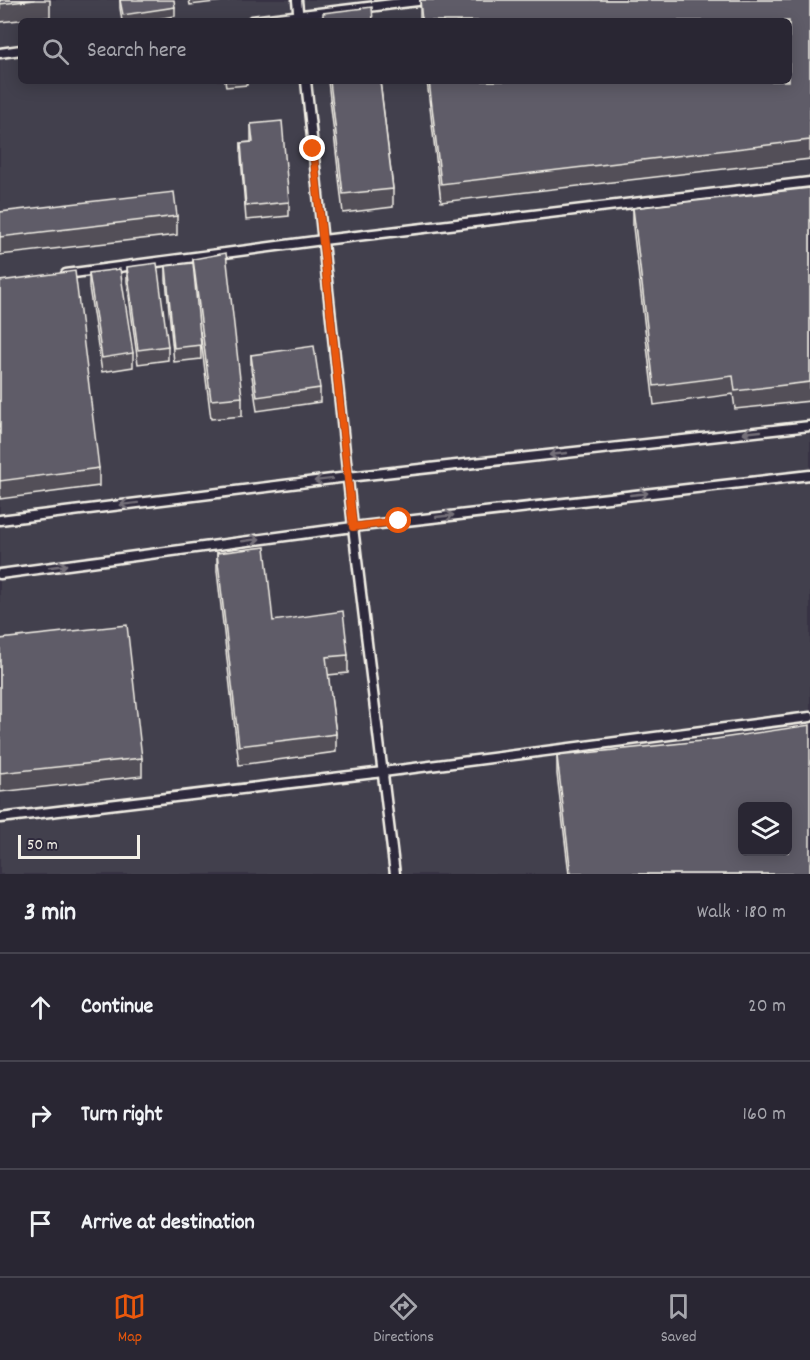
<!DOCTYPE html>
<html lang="en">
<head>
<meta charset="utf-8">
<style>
	:root { --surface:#292633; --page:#312e3b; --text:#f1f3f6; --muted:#a5a5ac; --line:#45434e; --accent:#ea580c }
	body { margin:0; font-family:Dekko,sans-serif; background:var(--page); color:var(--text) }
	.controls { position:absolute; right:18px; bottom:18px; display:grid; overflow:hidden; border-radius:9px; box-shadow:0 3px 15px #0003 }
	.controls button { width:54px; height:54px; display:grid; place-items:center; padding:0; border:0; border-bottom:2px solid var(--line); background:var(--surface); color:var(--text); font:30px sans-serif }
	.scale { position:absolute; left:18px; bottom:15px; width:122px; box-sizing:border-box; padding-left:6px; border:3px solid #f4f1e8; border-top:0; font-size:16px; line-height:21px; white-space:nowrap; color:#f4f1e8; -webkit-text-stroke:4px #2f2a3d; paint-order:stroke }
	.stop { position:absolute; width:18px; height:18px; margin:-14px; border:4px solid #ea580c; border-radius:50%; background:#fff }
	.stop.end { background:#ea580c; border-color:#fff; box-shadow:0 2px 6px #0008 }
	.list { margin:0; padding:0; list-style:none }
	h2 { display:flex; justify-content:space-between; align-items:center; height:78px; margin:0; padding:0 24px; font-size:26px }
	h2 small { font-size:20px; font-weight:400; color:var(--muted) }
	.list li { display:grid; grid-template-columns:39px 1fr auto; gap:18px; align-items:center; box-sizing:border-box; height:108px; padding:0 24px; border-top:2px solid var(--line) }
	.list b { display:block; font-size:22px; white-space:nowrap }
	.list em { font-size:20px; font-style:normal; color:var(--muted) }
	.icon { flex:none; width:33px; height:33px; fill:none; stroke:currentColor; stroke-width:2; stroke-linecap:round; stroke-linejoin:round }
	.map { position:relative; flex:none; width:810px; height:874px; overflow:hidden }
	.search { position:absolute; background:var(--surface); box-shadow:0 3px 15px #0003; left:18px; right:18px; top:18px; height:66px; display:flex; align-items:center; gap:15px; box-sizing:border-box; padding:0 21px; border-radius:9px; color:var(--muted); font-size:22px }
	.sheet { height:402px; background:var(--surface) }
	nav { display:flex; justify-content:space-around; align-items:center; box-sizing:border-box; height:84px; border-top:2px solid var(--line); background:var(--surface); font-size:16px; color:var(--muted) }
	nav a { display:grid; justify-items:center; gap:3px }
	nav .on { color:var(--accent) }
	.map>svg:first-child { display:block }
	.built { fill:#433f4e; fill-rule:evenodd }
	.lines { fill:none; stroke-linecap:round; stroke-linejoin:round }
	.lane-casing { stroke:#f4f1e8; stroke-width:13 }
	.lane { stroke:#2f2a3d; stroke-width:8 }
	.wall { fill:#524f59; stroke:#f4f1e8; stroke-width:1.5 }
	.building { fill:#5f5c67; stroke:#f4f1e8; stroke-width:1.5; fill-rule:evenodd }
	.oneway { stroke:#747079 }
	.route { stroke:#ea580c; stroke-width:8 }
</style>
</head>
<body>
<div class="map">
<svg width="810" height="874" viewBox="0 0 810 874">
	<rect width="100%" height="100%" fill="#373244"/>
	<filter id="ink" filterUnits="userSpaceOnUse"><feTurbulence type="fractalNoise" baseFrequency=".0167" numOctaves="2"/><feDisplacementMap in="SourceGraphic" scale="12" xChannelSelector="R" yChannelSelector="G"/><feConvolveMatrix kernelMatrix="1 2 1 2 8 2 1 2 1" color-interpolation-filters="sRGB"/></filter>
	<g filter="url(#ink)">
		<path class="built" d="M0,0H810V874H0ZM21,21H789V81H21ZM742,806H788V852H742Z"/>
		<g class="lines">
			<g class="lane-casing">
				<g id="lane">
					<path d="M297,0L299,21"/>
					<path d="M252,21L426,0"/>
					<path d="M0,53L21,50"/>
					<path d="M306,81L353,527L395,874"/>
					<path d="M66,274L323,240L810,182"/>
					<path d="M0,520L348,477L810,426"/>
					<path d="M0,574L353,527L810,475"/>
					<path d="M0,818L383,772L810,717"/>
				</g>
			</g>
			<use href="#lane" class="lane"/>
		</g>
		<g class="wall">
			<path d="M0,0H50V17L0,22Z"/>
			<path d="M120,0L175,7V16L146,21H122L120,8Z"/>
			<path d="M189,0H232L190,5Z"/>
			<path d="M420,0H810V159L441,202L427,81H789V21H420Z"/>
			<path d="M225,81H247V85L226,87Z"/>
			<path d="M328,81H380L393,189V207L343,213Z"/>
			<path d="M251,124L289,202V216L246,220L241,157V143L251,142Z"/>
			<path d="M810,188V401L735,409L733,394L654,405L633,227V208Z"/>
			<path d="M0,212L177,216V235L0,255Z"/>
			<path d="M193,259L242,397V416L211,419L200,331L201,359L174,362L166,280V266L193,263Z"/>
			<path d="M127,267L168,346V360L138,364L127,281Z"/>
			<path d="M89,273L133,353V367L102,372L89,287Z"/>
			<path d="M0,281L99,468V486L0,499Z"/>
			<path d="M251,355L320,388V402L257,411L251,369Z"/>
			<path d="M217,553L273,621L348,655V673L328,675L336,734V752L239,765L217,571Z"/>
			<path d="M0,639L142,758V776L0,792Z"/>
			<path d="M557,756L810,874H569L557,774Z"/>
		</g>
		<g class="building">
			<path d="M0,0H35L0,4Z"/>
			<path d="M120,0H174L175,7L123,15Z"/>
			<path d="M420,0H810V140L441,184L429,81H789V21H422Z"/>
			<path d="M372,7L373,21H323V13Z"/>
			<path d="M330,81H380L393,189L343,194Z"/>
			<path d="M282,121L289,202L246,206L241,143L253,142L251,124Z"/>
			<path d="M810,188V382L735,391L733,376L654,386L633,208Z"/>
			<path d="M174,192L177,216L0,237V212Z"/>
			<path d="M226,253L242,397L211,400L193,259Z"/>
			<path d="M157,263L168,346L138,350L127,267Z"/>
			<path d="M193,263L201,345L174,348L166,266Z"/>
			<path d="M120,269L133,353L102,358L89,273Z"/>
			<path d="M75,271L99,468L0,481V281Z"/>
			<path d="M314,346L320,388L257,397L251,355Z"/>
			<path d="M265,547L273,621L343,611L348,655L326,657L336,734L239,746L217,553Z"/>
			<path d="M127,625L142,758L0,773V639Z"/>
			<path d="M810,725V874H571L557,756L702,741ZM742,807H788V852H742Z"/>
		</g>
		<defs><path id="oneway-shaft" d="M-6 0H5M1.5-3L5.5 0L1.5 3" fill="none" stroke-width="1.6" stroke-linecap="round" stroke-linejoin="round" transform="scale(1.5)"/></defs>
		<g class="oneway">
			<use href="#oneway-shaft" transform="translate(752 432) rotate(174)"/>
			<use href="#oneway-shaft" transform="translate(558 454) rotate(174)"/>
			<use href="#oneway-shaft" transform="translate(323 480) rotate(173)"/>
			<use href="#oneway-shaft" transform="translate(639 494) rotate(-6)"/>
			<use href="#oneway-shaft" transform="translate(129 504) rotate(173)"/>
			<use href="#oneway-shaft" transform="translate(445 516) rotate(-6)"/>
			<use href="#oneway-shaft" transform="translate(251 540) rotate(-8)"/>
			<use href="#oneway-shaft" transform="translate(58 566) rotate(-8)"/>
		</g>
	</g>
	<g class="lines" filter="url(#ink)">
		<path class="route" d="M313,149L353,527L399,521"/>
	</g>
</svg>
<div class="controls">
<button><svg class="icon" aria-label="layers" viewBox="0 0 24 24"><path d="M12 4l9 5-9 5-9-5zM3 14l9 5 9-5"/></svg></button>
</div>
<div class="scale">50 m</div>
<div class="stop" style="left:399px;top:521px"></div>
<div class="stop end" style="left:313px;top:149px"></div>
<div class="search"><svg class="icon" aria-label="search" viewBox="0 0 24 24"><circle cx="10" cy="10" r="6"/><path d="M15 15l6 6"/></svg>Search here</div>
</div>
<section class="sheet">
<h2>3 min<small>Walk · 180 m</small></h2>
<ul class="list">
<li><svg class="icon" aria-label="ahead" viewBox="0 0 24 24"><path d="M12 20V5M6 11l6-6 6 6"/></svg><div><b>Continue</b></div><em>20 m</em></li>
<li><svg class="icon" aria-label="right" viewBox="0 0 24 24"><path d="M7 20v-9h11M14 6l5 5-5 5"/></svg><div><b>Turn right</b></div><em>160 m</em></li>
<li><svg class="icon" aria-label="arrive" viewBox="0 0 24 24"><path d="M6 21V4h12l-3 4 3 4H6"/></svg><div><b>Arrive at destination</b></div></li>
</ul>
</section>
<nav>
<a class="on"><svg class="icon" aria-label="map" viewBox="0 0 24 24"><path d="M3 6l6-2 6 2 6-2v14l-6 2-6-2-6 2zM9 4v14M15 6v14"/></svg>Map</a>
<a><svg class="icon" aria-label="directions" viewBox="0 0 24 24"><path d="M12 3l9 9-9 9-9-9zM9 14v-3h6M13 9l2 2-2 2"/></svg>Directions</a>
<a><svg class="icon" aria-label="saved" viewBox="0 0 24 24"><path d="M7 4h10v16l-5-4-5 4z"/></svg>Saved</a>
</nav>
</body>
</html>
